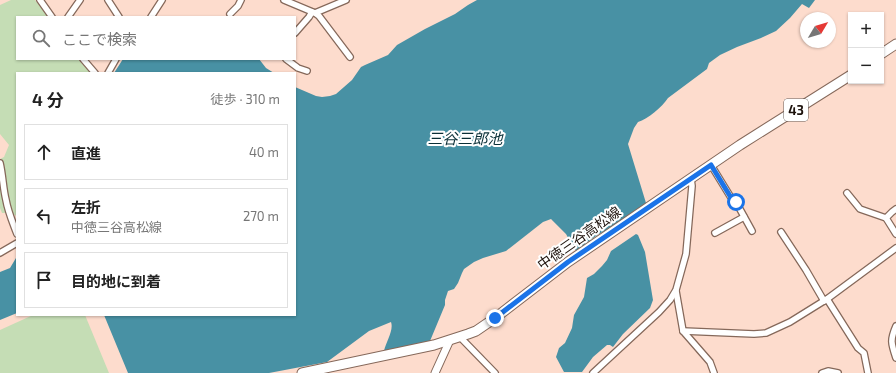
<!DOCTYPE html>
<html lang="ja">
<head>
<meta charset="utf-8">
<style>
	:root { --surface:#fff; --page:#f6f6f6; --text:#222; --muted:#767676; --line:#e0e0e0 }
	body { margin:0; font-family:"Exo 2","Noto Sans JP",sans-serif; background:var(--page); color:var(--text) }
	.controls { position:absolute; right:12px; top:12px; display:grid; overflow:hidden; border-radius:0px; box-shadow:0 1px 3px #0004 }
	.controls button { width:36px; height:36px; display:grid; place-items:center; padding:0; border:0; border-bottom:1px solid var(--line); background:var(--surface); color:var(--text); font:20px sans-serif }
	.compass { position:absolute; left:800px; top:12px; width:36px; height:36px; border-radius:50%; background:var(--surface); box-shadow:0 1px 3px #0004; rotate:52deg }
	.stop { position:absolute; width:12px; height:12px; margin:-9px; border:3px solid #1a73e8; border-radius:50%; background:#fff }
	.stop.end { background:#1a73e8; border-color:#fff; box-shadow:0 1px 4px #0008 }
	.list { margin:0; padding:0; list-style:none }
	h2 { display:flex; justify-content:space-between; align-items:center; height:52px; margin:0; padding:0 16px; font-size:17px }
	h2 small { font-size:13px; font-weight:400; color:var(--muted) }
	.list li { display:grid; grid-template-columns:26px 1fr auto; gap:12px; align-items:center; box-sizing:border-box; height:56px; margin:0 8px 8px; padding:0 8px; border:1px solid var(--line); border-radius:0px }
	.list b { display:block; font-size:15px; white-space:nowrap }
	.list p { margin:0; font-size:13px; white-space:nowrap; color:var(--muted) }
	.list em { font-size:13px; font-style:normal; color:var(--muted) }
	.icon { flex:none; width:22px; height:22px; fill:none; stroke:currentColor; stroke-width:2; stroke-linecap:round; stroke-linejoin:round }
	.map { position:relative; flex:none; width:896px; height:373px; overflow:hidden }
	.search { position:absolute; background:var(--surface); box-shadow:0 1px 3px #0004; left:16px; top:16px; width:280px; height:44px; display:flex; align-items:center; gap:10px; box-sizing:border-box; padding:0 14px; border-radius:0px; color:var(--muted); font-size:15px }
	.panel { position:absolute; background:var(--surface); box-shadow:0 1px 3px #0004; left:16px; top:72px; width:280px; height:244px; border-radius:0px }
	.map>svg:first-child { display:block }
	.green { fill:#c5ddb5 }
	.water { fill:#4891a4 }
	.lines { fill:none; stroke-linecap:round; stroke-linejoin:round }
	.minor-casing { stroke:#85685a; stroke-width:8 }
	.tertiary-casing { stroke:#85685a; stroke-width:9 }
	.primary-casing { stroke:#85685a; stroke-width:11 }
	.minor { stroke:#fff; stroke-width:5.5 }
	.tertiary { stroke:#fff; stroke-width:7 }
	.primary { stroke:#fff; stroke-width:9 }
	.route { stroke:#1a73e8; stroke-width:5 }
	.labels { text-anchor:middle; stroke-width:4; stroke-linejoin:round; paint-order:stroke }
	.shield { fill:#fff; stroke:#625a56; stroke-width:1 }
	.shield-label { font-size:13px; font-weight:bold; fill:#1e130d }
	.street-label { font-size:14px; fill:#1e130d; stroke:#fff }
	.water-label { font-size:15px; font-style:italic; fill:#0a2f37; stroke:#fff }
</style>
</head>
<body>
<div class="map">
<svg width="896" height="373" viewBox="0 0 896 373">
	<rect width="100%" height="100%" fill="#fddccd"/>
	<g class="green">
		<path d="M11,0H35L49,17H17V59H78L91,73H17V216L10,213H2L0,208V159L4,157L9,145L0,134V5Z"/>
		<path d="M33,315H85L109,373H0V330Z"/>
	</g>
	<g class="water">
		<path d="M477,0H815L809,8L802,4L790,18L776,31L761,38L737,47L720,55L709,63L707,69L668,98C662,107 648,119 638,122L634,128L628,144L646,203L607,230C595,235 587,243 577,251L575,250L566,234L551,219L543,222L506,251L483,258L474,262L464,269L462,273L458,283L454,289L448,291L445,300V305L430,341L384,351C386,342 394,330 391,322L369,331L327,362L269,373H128L104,315H295V87L316,96L322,97L330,96L336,94L352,80L361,67L365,65L388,55L397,45L425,29L455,14L468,5Z"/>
		<path d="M123,59L211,60L259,59L266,68L274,73H114Z"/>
		<path d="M636,234L638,235L645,252L653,300L650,308L623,334L613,347L610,345H607L593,357L582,372H564L556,357L559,348L565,343L572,328L574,315L584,297L587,278L594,274L602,266L607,260L611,251Z"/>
		<path d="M16,258L17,259V313L0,320V272L10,268Z"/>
	</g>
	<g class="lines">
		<g class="minor-casing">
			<g id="minor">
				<path d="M40,0L52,17"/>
				<path d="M108,0L119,17"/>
				<path d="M284,0L315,13L346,0"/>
				<path d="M315,13L319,16L350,57"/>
				<path d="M230,14L238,6L241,0"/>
				<path d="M68,17L80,0"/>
				<path d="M151,17L162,0"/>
				<path d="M295,33L309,17L312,12"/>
				<path d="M83,59L95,73"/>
				<path d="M286,59L298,68L307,71"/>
				<path d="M108,73L116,59"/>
				<path d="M0,163C3,176 3,188 6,200C8,212 13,223 17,234"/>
				<path d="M711,165L730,196L736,202L752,231"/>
				<path d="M847,193L860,209L886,218L896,234"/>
				<path d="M886,218L892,212L896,209"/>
				<path d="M781,232L806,270L824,301"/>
				<path d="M715,233L744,217"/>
				<path d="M0,253L17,243"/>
				<path d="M676,291L683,331L710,362L714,373"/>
				<path d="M827,299L858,348L864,353L868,373"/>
				<path d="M896,326C890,340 891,343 896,358"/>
				<path d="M683,331L754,334L766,333L790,322L827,299L896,248"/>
				<path d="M460,337L495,373"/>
				<path d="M593,373L659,312L670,300L676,290L686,254L692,186L691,179"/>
				<path d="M822,373L828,371L838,373"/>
			</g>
		</g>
		<g class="tertiary-casing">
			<path id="tertiary" d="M435,373L450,340"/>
		</g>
		<g class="primary-casing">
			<g id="primary">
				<path d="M881,54L896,44"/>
				<path d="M302,373L434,345L468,334L476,331L495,318L568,262L740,145L851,75"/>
			</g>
		</g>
		<use href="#minor" class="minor"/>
		<use href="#tertiary" class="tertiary"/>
		<use href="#primary" class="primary"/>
	</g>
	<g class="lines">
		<path class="route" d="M495,318L568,262L711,165L730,196L736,202"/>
	</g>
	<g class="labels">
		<rect class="shield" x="784" y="99" width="24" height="22" rx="3"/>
		<g class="shield-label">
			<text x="796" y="115">43</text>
		</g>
		<g class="street-label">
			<text transform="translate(579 238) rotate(-35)" y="5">中徳三谷高松線</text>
		</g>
		<g class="water-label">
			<text x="465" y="144">三谷三郎池</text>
		</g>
	</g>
</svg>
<div class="controls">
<button>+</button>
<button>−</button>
</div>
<svg class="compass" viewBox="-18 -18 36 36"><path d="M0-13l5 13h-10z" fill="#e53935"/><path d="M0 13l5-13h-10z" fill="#767676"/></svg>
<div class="stop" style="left:736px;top:202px"></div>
<div class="stop end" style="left:495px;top:318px"></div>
<div class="search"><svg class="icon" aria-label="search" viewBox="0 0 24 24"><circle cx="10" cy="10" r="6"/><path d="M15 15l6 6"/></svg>ここで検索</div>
<section class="panel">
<h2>4 分<small>徒歩 · 310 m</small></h2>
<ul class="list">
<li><svg class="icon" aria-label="ahead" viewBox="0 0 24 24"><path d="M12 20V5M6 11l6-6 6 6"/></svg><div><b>直進</b></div><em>40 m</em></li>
<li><svg class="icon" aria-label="left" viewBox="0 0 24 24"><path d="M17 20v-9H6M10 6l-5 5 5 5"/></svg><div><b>左折</b><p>中徳三谷高松線</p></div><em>270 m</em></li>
<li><svg class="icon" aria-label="arrive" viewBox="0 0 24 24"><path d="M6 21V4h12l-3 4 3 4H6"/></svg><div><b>目的地に到着</b></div></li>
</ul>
</section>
</div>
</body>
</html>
